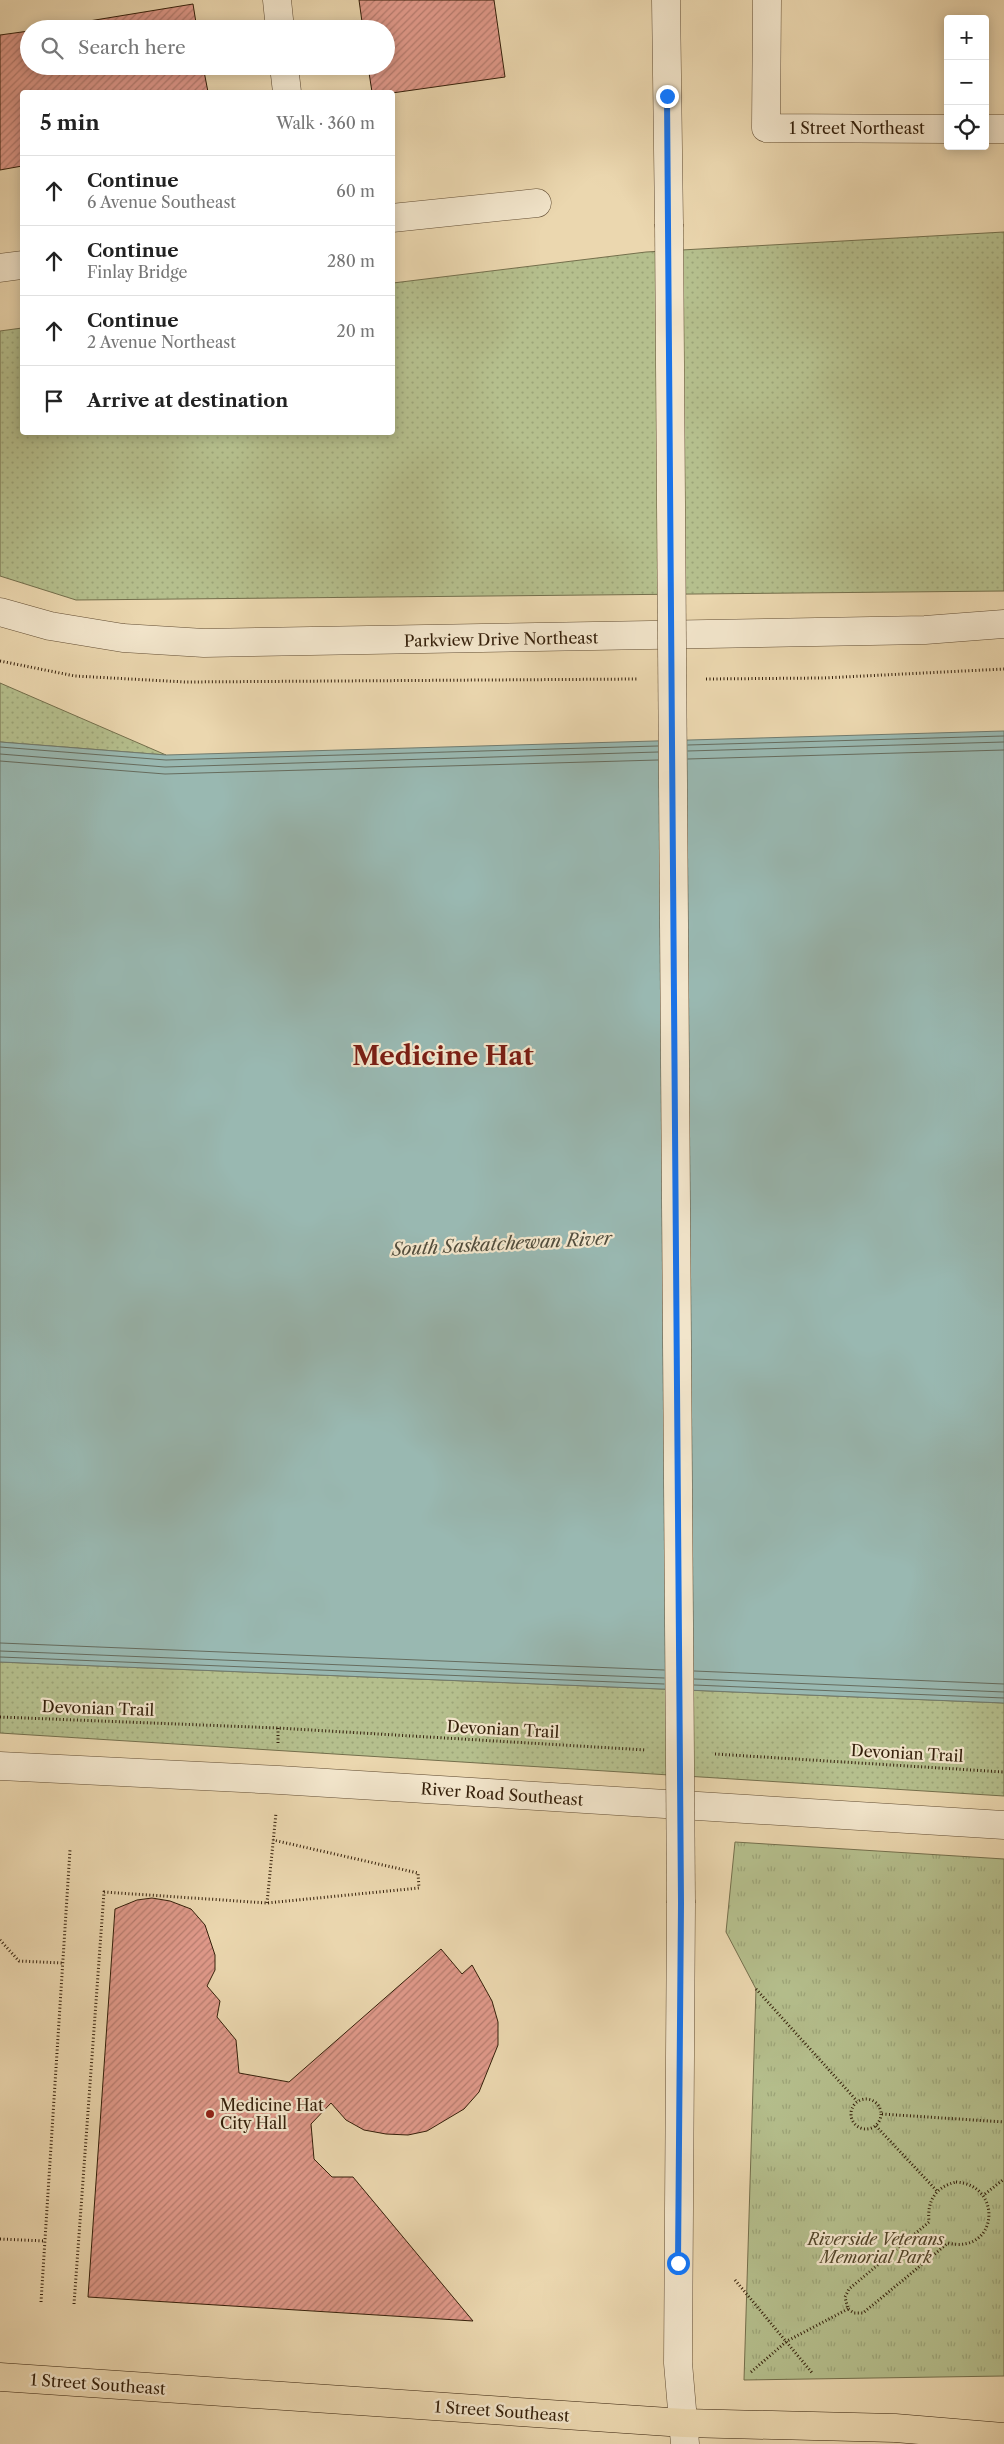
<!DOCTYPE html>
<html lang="en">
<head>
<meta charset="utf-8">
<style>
	:root { --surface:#fff; --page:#f6f6f6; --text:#222; --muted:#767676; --line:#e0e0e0 }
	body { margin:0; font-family:"Libre Caslon Text",serif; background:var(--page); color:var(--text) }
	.controls { position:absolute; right:15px; top:15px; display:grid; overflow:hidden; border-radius:5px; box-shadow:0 2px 12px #0003 }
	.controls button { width:45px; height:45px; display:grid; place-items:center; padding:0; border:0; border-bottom:1px solid var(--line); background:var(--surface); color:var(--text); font:25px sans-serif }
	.stop { position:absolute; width:15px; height:15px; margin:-11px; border:4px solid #1a73e8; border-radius:50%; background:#fff }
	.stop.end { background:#1a73e8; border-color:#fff; box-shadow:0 1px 5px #0008 }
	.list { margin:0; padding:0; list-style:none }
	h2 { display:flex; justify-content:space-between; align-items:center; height:65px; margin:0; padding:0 20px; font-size:21px }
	h2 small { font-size:16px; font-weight:400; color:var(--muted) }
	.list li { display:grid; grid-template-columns:32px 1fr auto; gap:15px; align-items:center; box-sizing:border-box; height:70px; padding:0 20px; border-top:1px solid var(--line) }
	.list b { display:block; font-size:19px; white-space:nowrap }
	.list p { margin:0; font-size:16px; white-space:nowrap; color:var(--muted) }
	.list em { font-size:16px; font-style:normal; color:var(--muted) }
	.icon { flex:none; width:28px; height:28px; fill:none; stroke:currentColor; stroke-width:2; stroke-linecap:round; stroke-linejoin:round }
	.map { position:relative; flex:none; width:1004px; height:2444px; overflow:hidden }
	.search { position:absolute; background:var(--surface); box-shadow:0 2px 12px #0003; left:20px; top:20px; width:375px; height:55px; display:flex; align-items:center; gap:12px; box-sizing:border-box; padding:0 18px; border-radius:28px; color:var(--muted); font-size:19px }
	.panel { position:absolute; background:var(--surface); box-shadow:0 2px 12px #0003; left:20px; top:90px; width:375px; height:345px; border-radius:5px }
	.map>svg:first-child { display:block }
	.grass { fill:url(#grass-dots); stroke:#746f4c }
	.park { fill:url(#park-tufts); stroke:#746f4c }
	.water { fill:#99b8b1; stroke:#717b6e }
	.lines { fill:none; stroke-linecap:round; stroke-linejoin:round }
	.shore { stroke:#666c5e; stroke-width:1 }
	.building { fill:url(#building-hatch); stroke:#341f0a }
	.minor-casing { stroke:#624d33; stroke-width:29 }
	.major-casing { stroke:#341f0a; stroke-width:29 }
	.path { stroke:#341f0a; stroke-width:3; stroke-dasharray:1 2.5; stroke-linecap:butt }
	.minor { stroke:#f2e5cb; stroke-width:28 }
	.major { stroke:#ebd7af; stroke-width:28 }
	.minor-bridge-casing { stroke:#624d33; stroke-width:29; stroke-linecap:butt }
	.minor-bridge { stroke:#f2e5cb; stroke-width:28 }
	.route { stroke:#1a73e8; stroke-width:6 }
	.poi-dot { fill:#8f2418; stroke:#f2e5cb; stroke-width:2 }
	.labels { text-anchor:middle; stroke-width:4.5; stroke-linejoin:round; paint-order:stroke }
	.street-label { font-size:16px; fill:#341f0a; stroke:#f2e5cb }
	.poi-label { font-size:16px; fill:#341f0a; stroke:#f2e5cb; text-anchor:start }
	.park-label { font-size:16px; font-style:italic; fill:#54472b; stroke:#f2e5cb }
	.water-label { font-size:18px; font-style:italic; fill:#524d3c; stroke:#f2e5cb }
	.town-label { font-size:26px; font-weight:bold; fill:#7a1f14; stroke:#f2e5cb }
</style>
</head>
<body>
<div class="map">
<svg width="1004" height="2444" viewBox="0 0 1004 2444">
	<defs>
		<pattern id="grass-dots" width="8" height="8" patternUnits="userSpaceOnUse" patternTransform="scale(1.25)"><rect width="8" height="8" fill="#b5bf8d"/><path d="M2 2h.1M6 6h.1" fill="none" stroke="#9ca478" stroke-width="1.8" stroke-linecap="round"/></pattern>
		<pattern id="park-tufts" width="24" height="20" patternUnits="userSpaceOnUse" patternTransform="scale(1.25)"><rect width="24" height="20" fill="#b5bf8d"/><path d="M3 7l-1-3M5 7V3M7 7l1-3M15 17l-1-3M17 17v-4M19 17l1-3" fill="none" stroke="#9ca478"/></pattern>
		<pattern id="building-hatch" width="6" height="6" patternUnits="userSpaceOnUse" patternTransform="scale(1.25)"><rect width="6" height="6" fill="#e0998a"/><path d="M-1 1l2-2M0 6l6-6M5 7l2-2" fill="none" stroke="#b67c6f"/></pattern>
	</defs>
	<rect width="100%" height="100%" fill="#ebd7af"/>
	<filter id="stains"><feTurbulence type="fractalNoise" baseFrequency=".004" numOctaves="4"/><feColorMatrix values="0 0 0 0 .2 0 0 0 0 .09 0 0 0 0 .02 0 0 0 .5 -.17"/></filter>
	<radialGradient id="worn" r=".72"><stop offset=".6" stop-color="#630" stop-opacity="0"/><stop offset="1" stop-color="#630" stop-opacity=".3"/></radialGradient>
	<g class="grass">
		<path d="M1004,232V591L76,600L0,576V331L22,328V432H392L393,283L646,252Z"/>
		<path d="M0,683L166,755L0,742Z"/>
		<path d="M0,1662L1004,1703V1796L0,1733Z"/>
	</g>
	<path class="park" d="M735,1842L1004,1859V2376L744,2380L756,1989L726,1932Z"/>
	<path class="water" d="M1004,731V1703L0,1662V742L166,755Z"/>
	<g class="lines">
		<g class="shore">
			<path d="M688,745L1004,736"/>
			<path d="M0,747L166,760L658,746"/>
			<path d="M688,751L1004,742"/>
			<path d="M0,754L165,767L658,752"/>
			<path d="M688,759L1004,750"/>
			<path d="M0,761L165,774L658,760"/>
			<path d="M0,1643L664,1670"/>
			<path d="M0,1651L664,1678"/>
			<path d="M0,1657L664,1684"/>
			<path d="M694,1671L1004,1684"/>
			<path d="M694,1679L1004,1692"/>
			<path d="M694,1685L1004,1698"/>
		</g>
	</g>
	<g class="building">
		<path d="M359,0H494L505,77L392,93L372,92L368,66H386V29H363Z"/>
		<path d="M193,4L197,29H40Z"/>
		<path d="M29,31V66H203L208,92H22V166L0,170V35Z"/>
		<path d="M152,1898L170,1901L191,1909L205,1925L215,1955V1970L207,1986L220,2001L217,2017L236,2040L239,2073L289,2082L441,1949L462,1974L472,1965L492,2001L498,2022V2045L479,2092L464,2109L427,2131L408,2135L386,2134L364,2130L346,2120L331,2103L311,2124L314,2159L332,2177H353L473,2321L88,2297L115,1909L137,1900Z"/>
	</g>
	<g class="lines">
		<g class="minor-casing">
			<g id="minor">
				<path d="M277,0L280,29"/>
				<path d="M666,0L669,224"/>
				<path d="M767,0L766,128L948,129"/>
				<path d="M284,66L287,92"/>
				<path d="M985,129H1004"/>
				<path d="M392,218L537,203"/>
				<path d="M0,268L22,265"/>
				<path d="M0,612L50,626L123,638L204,643L925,630L1004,624"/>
				<path d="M0,1766L279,1780L1004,1825"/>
				<path d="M681,1903L678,2363L685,2444"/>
			</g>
		</g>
		<g class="major-casing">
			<path id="major" d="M0,2377L684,2423L895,2428L1004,2437"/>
		</g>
		<g class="path">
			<path d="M0,661L75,676L185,682L638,679"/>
			<path d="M706,679L823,678L1004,669"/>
			<path d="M0,1717L278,1728L646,1750"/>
			<path d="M278,1728V1745"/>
			<path d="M715,1754L1004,1772"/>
			<path d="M267,1903L276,1813"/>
			<path d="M0,1940L19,1961L62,1963"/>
			<path d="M756,1989L857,2101"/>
			<circle cx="866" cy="2114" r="15"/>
			<path d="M882,2114L1004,2122"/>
			<path d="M876,2126L937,2191"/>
			<path d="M956,2182C1004,2185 998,2255 948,2243L863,2313H854L848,2309L845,2297L849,2289L929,2222C927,2201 935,2187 956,2182Z"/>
			<path d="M985,2194L1004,2179"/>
			<path d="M0,2239L45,2241"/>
			<path d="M735,2280L813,2374"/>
			<path d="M41,2302L70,1850"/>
			<path d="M74,2304L104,1892L267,1903L419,1888L418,1873L273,1840"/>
			<path d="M751,2372L787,2341L848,2309"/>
		</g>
		<use href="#minor" class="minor"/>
		<use href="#major" class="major"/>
		<g class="minor-bridge-casing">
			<path id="minor-bridge" d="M669,224L681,1903"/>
		</g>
		<use href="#minor-bridge" class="minor-bridge"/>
	</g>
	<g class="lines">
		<path class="route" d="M667,96L681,1903L678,2263"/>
	</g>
	<circle class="poi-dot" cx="210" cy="2114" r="5"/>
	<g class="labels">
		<g class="street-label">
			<text x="857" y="134">1 Street Northeast</text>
			<text transform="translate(501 639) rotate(-1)" y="6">Parkview Drive Northeast</text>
			<text transform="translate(98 1708) rotate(2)" y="6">Devonian Trail</text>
			<text transform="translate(503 1729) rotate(3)" y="6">Devonian Trail</text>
			<text transform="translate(907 1753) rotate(3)" y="6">Devonian Trail</text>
			<text transform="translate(502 1794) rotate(4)" y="6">River Road Southeast</text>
			<text transform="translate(98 2384) rotate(4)" y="6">1 Street Southeast</text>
			<text transform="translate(502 2411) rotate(4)" y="6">1 Street Southeast</text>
		</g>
		<g class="poi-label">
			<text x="220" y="2111">Medicine Hat<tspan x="220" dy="18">City Hall</tspan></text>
		</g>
		<g class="park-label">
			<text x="876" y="2245">Riverside Veterans<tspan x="876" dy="18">Memorial Park</tspan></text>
		</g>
		<g class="water-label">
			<text transform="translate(502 1244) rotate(-3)" y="6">South Saskatchewan River</text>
		</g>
		<g class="town-label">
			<text x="443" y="1065">Medicine Hat</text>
		</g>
	</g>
	<rect width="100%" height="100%" filter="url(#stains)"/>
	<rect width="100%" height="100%" fill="url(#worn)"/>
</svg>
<div class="controls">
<button>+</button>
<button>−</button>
<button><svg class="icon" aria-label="locate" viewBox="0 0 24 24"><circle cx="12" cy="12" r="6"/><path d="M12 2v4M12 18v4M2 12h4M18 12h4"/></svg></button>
</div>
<div class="stop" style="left:678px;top:2263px"></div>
<div class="stop end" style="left:667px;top:96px"></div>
<div class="search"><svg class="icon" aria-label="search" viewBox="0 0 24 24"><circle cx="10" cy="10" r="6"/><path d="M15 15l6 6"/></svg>Search here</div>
<section class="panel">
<h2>5 min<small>Walk · 360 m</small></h2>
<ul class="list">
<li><svg class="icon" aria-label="ahead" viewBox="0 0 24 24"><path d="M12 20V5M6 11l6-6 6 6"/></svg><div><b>Continue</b><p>6 Avenue Southeast</p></div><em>60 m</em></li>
<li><svg class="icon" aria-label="ahead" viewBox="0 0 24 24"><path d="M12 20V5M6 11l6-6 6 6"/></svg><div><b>Continue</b><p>Finlay Bridge</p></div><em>280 m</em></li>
<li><svg class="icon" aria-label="ahead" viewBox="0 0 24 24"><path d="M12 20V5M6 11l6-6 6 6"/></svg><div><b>Continue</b><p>2 Avenue Northeast</p></div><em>20 m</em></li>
<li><svg class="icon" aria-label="arrive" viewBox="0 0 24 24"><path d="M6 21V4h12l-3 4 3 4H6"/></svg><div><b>Arrive at destination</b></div></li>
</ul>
</section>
</div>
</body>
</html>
